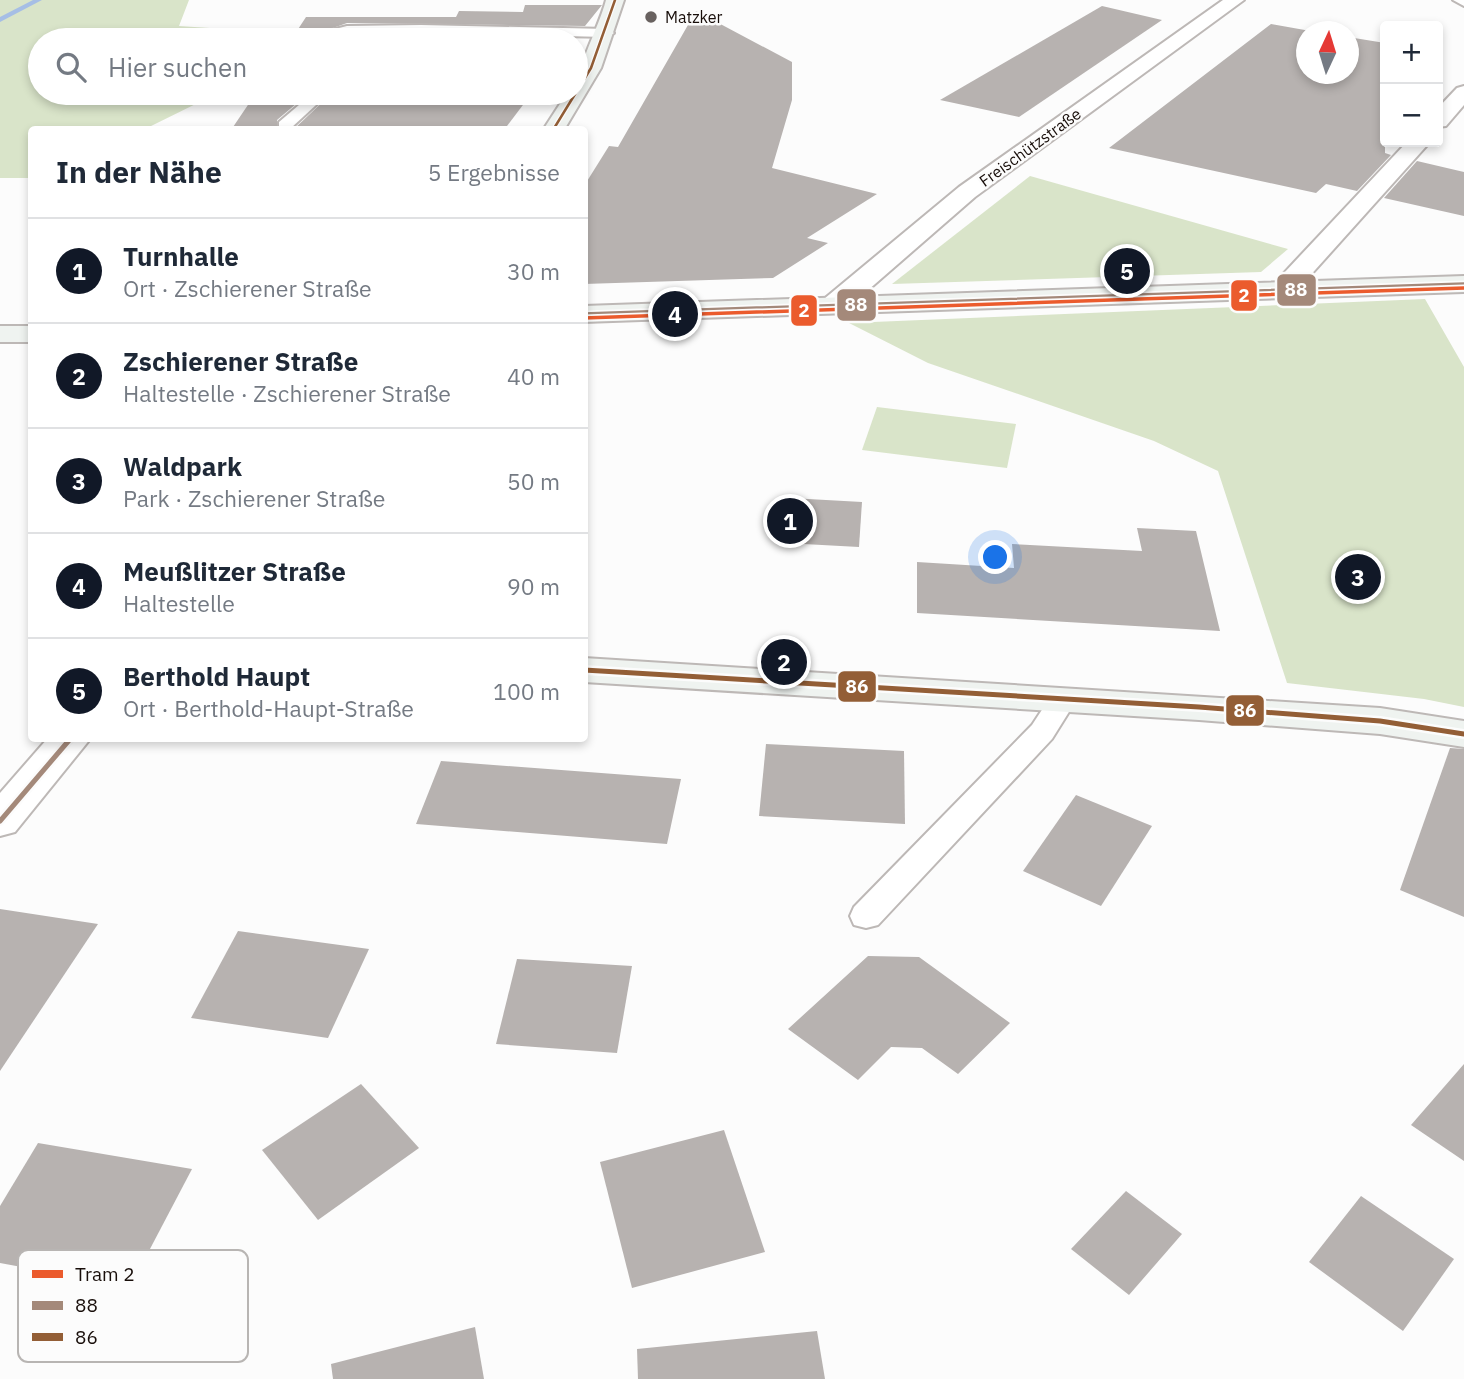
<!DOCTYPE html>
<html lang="de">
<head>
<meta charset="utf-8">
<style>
	:root { --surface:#fff; --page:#f2f2f3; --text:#1f2937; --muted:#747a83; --line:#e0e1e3; --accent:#111827 }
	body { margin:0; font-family:"IBM Plex Sans",sans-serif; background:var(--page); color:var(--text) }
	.controls { position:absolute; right:21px; top:21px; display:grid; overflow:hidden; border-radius:7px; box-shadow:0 4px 10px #0003 }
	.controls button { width:63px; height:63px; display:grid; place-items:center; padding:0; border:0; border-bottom:2px solid var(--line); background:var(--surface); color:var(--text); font:35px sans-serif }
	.compass { position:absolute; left:1296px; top:21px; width:63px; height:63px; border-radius:50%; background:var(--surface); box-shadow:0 4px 10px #0003; rotate:4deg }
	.you { position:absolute; left:996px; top:558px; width:24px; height:24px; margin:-18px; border:5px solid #fff; border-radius:50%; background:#1a73e8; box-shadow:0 0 0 10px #1a73e833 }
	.badge { display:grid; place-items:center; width:46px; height:46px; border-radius:50%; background:var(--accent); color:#fff; font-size:23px; font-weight:700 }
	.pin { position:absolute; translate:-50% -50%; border:4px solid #fff; box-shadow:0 2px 7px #0006 }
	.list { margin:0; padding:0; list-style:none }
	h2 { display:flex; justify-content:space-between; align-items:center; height:91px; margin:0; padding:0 28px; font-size:30px }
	h2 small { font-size:23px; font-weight:400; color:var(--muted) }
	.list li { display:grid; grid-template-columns:46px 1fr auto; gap:21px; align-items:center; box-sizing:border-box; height:105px; padding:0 28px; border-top:2px solid var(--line) }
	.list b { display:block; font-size:26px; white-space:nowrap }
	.list p { margin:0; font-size:23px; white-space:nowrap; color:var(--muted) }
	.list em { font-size:23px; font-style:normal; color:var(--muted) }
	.icon { flex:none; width:38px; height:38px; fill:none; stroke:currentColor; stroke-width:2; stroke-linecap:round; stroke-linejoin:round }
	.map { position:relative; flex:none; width:1464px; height:1379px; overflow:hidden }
	.search { position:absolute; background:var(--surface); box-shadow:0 4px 10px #0003; left:28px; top:28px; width:560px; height:77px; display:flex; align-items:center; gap:18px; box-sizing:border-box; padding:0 24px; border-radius:38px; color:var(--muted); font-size:26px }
	.panel { position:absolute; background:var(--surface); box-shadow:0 4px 10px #0003; left:28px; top:126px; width:560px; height:616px; border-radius:7px }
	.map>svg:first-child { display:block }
	.green { fill:#d9e4c9 }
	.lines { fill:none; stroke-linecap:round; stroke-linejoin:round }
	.stream { fill:#a6bee5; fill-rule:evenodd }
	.building { fill:#b7b2b0 }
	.lane-casing { stroke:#bdb8b6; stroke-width:4 }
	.street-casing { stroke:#bdb8b6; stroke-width:4 }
	.secondary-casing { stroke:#bdb8b6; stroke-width:4 }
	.lane { fill:#fff; fill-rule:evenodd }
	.street { fill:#fff; fill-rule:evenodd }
	.secondary { fill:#eff3f0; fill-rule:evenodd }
	.bus-1-far1-casing { stroke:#fcfcfc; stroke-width:7 }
	.bus-1-casing { stroke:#fcfcfc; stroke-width:10 }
	.bus-2-far1-casing { stroke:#fcfcfc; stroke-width:5 }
	.bus-2-casing { stroke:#fcfcfc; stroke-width:10 }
	.bus-1-far1 { stroke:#a4897a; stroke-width:3.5 }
	.bus-1 { stroke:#a4897a; stroke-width:5 }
	.bus-2-far1 { stroke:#935e36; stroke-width:2.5 }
	.bus-2 { stroke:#935e36; stroke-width:5 }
	.tram-1-casing { stroke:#fcfcfc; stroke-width:7 }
	.tram-1 { stroke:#eb5b2d; stroke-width:3.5 }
	.poi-dot { fill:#68615f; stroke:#fcfcfc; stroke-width:2.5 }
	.labels { text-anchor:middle; stroke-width:5; stroke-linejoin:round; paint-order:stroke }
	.far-poi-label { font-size:16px; fill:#180e0a; stroke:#fcfcfc; text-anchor:start }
	.far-street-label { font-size:16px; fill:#180e0a; stroke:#fcfcfc }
	.key { fill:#fcfcfc; stroke:#b8b5b3; stroke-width:2 }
	.key-label { font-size:19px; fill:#180e0a }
	.line-badge { stroke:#fcfcfc; stroke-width:2.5 }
	.badge-label { font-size:19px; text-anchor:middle; font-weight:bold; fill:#fff }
</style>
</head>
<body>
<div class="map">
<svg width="1464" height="1379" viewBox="0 0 1464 1379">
	<rect width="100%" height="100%" fill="#fcfcfc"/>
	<g class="green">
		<path d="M0,0H189L179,26L331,36L322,40H40V93H218L145,129L32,130L31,178H0Z"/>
		<path d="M1030,176L1288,249L1261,272L892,284Z"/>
		<path d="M1425,299L1464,367V707L1424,699L1287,683L1218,471L1154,441L928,363L849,323Z"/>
		<path d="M877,407L1016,424L1007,468L862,450Z"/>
	</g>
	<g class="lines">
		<path class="stream" d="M33,0H42L0,22V17Z"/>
	</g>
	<g class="building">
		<path d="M525,5H602L585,26L347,23L316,34L326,40L421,36L574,40H291L306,17H456L459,11L523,12Z"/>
		<path d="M1102,6L1162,20L1019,117L940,100Z"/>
		<path d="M696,11L792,62V100L772,168L877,194L807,238L828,243L773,278L584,284V186L609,146L618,147Z"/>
		<path d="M1271,24L1316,32H1306V74H1348V37L1385,43V153L1391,155L1357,191L1326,184L1316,193L1109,148Z"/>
		<path d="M256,93H309L277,120V130H231Z"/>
		<path d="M332,93H532L504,130H293Z"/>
		<path d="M1417,161L1464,172V216L1384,198Z"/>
		<path d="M790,498L862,502L859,547L785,543Z"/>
		<path d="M1137,528L1196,531L1220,631L917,613V562L1014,568L1012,544L1142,551Z"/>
		<path d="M766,744L904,751L905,824L759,816Z"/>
		<path d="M1450,748L1464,749V917L1400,890Z"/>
		<path d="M441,761L681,779L667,844L416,824Z"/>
		<path d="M1076,795L1152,826L1101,906L1023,871Z"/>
		<path d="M0,909L98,924L0,1071Z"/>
		<path d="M238,931L369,949L328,1038L191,1018Z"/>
		<path d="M868,956L919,957L1010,1023L958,1074L922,1048L891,1047L858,1080L788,1029Z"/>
		<path d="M517,959L632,966L617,1053L496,1044Z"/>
		<path d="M1464,1064V1161L1411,1125Z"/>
		<path d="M361,1084L419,1148L318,1220L262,1150Z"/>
		<path d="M724,1130L765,1252L632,1288L600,1162Z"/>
		<path d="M38,1143L192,1169L130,1287L0,1263V1206Z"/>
		<path d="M1126,1191L1182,1234L1129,1295L1071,1249Z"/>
		<path d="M1361,1196L1454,1259L1403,1331L1309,1262Z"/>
		<path d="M475,1327L484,1379H333L331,1364Z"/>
		<path d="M817,1331L825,1379H638L637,1349Z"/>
	</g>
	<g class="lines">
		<g class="lane-casing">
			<g id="lane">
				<path d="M421,25L607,29L614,33L607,37L421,33L326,37L319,33L347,26Z"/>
				<path d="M313,93H329L291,128H279V122Z"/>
				<path d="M1063,690L1073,693L1077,699L1052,739L878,925L866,928L854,925L850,916L854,907L1032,725L1053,693Z"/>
			</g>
		</g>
		<g class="street-casing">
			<g id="street">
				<path d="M1223,0H1244L975,197L844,311H824L821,305L824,299L959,187Z"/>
				<path d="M1453,0H1464V6Z"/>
				<path d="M1464,86V105L1446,126L1438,127V108L1457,88Z"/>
				<path d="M1407,142H1430L1307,279L1316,290L1312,296H1294L1280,279L1284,273Z"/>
				<path d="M48,738H91L15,832L0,836V793Z"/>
			</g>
		</g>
		<g class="secondary-casing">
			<g id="secondary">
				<path d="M606,0H624L601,68L564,130H543L567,93H576C576,68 599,27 606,0Z"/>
				<path d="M1464,276V292L584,322V306Z"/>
				<rect x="0" y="326" width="32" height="16"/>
				<path d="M584,658L1380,708L1464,721V747L1380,734L1199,720L584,682Z"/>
			</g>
		</g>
		<use href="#lane" class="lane"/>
		<use href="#street" class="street"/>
		<use href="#secondary" class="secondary"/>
		<g class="bus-1-far1-casing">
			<path id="bus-1-far1" d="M584,314L1464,284"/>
		</g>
		<g class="bus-1-casing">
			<path id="bus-1" d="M0,821L71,738"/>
		</g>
		<g class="bus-2-far1-casing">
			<path id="bus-2-far1" d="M553,130L591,68L615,0"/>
		</g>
		<g class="bus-2-casing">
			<path id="bus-2" d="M584,670L1199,707L1380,721L1464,734"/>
		</g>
		<use href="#bus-1-far1" class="bus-1-far1"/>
		<use href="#bus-1" class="bus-1"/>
		<use href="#bus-2-far1" class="bus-2-far1"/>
		<use href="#bus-2" class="bus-2"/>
		<g class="tram-1-casing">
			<path id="tram-1" d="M584,318L1464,288"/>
		</g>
		<use href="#tram-1" class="tram-1"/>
	</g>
	<circle class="poi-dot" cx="651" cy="17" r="7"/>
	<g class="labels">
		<g class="far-poi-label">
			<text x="665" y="23">Matzker</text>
		</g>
		<g class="far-street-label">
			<text transform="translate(1030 147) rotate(-36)" y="6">Freischützstraße</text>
		</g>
	</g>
	<rect x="18" y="1250" width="230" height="112" rx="10" class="key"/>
	<rect x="32" y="1270" width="31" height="8" fill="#eb5b2d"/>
	<rect x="32" y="1301" width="31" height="9" fill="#a4897a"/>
	<rect x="32" y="1333" width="31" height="8" fill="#935e36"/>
	<g class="key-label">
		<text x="75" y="1281">Tram 2</text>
		<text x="75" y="1312">88</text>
		<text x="75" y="1344">86</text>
	</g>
	<g class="line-badge">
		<rect x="1276" y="273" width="41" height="34" rx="7" fill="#a4897a"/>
		<rect x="1230" y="279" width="28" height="33" rx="7" fill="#eb5b2d"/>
		<rect x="836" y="288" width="41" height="34" rx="7" fill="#a4897a"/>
		<rect x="790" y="294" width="28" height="33" rx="7" fill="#eb5b2d"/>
		<rect x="837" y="670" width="40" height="33" rx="7" fill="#935e36"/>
		<rect x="1225" y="694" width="40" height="33" rx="7" fill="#935e36"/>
	</g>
	<g class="badge-label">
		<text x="1296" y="296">88</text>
		<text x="1244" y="302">2</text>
		<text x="856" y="311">88</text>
		<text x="804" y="317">2</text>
		<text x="857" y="693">86</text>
		<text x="1245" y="717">86</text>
	</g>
</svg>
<div class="controls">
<button>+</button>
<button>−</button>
</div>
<svg class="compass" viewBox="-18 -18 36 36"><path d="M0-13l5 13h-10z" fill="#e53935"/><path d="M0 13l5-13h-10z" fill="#747a83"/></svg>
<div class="you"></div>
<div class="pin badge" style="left:790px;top:521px">1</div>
<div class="pin badge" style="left:784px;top:662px">2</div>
<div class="pin badge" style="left:1358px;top:577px">3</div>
<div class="pin badge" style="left:675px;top:314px">4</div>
<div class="pin badge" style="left:1127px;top:271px">5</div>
<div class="search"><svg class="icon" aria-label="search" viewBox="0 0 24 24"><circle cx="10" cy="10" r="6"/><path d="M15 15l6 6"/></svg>Hier suchen</div>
<section class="panel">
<h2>In der Nähe<small>5 Ergebnisse</small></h2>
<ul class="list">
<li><span class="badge">1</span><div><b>Turnhalle</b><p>Ort · Zschierener Straße</p></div><em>30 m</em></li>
<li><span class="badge">2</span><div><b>Zschierener Straße</b><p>Haltestelle · Zschierener Straße</p></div><em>40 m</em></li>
<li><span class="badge">3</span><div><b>Waldpark</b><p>Park · Zschierener Straße</p></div><em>50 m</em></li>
<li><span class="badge">4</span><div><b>Meußlitzer Straße</b><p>Haltestelle</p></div><em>90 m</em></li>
<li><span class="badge">5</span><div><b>Berthold Haupt</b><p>Ort · Berthold-Haupt-Straße</p></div><em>100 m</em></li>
</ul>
</section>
</div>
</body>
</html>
